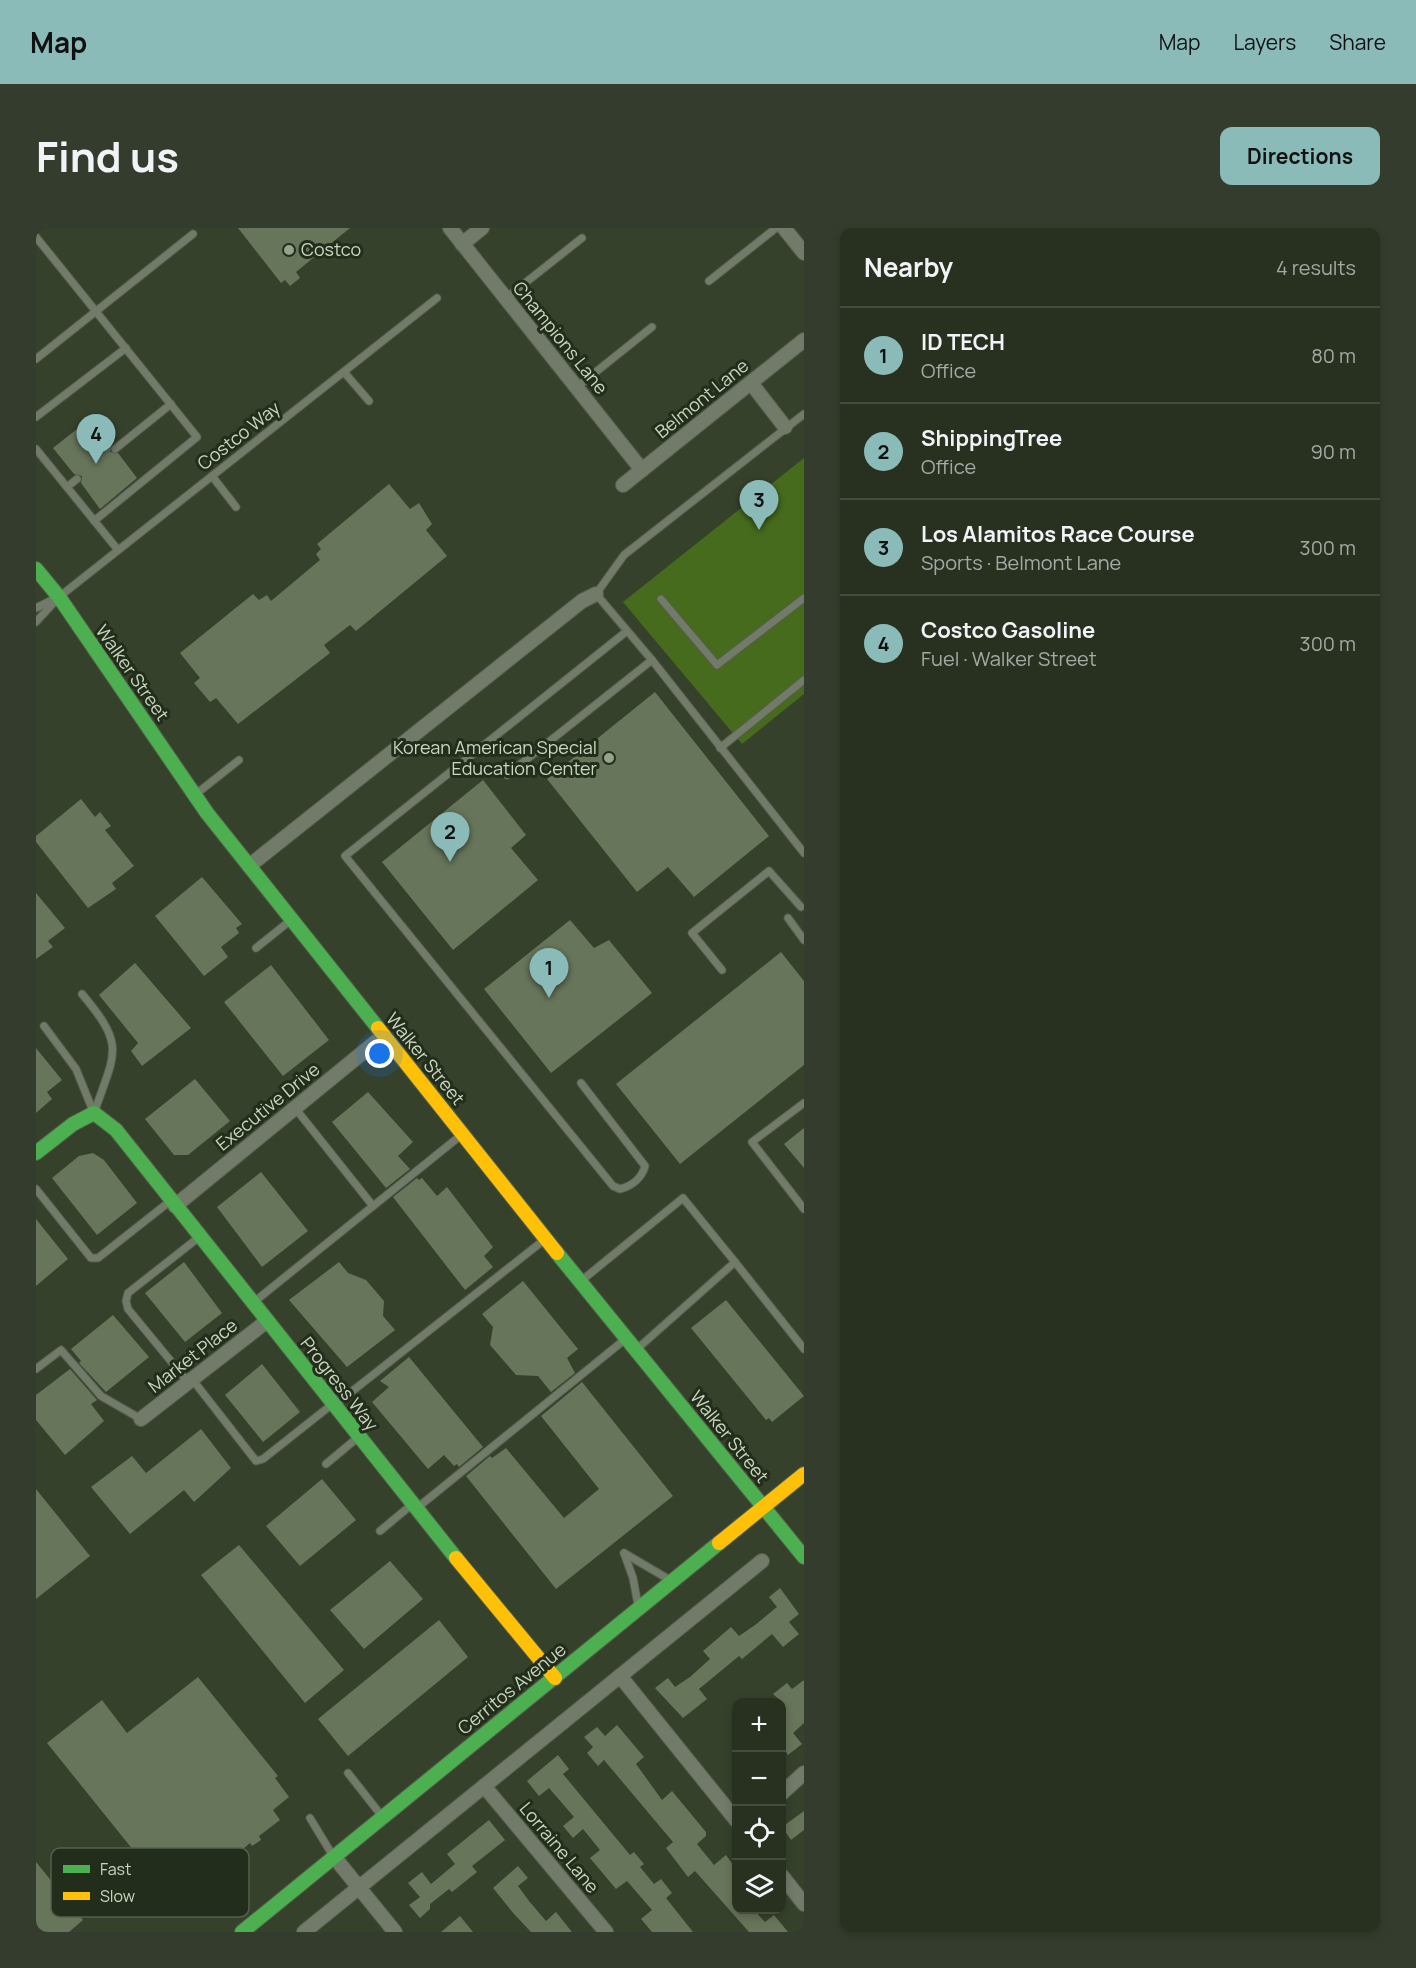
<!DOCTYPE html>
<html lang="en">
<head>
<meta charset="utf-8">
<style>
	:root { --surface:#283120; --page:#343d2d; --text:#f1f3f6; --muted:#a5a9a5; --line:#444c3e; --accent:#8bbbb9 }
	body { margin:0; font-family:Manrope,sans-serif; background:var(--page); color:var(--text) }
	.controls { position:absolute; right:18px; bottom:18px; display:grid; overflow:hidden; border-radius:12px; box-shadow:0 3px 9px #0003 }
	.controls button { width:54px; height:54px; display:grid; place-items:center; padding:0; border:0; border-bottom:2px solid var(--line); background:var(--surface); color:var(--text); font:30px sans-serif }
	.you { position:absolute; left:344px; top:826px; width:21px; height:21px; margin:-15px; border:4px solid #fff; border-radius:50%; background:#1a73e8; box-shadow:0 0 0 9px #1a73e833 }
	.badge { display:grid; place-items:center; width:39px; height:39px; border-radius:50%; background:var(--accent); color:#111; font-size:20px; font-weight:700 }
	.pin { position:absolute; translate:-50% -50px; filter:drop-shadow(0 2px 3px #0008) }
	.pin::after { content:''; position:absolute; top:32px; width:21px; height:18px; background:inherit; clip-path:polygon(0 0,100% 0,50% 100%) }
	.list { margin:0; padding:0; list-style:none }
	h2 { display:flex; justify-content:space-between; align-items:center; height:78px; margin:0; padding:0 24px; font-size:26px }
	h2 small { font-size:20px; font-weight:400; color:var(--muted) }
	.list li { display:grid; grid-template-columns:39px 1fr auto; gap:18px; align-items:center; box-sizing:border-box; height:96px; padding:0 24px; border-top:2px solid var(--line) }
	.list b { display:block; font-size:22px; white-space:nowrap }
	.list p { margin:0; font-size:20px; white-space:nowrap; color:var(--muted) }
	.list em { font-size:20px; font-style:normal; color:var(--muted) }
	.icon { flex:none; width:33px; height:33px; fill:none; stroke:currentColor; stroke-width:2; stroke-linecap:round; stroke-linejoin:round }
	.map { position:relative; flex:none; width:768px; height:1704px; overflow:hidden; border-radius:12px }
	header { display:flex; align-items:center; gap:36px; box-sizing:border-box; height:84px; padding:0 30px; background:var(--accent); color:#111 }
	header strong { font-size:28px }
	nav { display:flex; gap:33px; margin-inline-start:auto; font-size:21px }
	.intro { display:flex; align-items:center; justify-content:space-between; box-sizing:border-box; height:144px; padding:0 36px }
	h1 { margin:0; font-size:42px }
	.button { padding:15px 27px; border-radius:12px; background:var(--accent); color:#111; font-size:21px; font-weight:700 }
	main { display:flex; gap:36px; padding:0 36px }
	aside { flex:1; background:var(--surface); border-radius:12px; box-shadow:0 3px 9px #0003 }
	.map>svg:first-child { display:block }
	.green { fill:#466b1d }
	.building { fill:#67755a }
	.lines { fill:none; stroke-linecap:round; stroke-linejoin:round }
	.lane-casing { stroke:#545f4b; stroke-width:9 }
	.street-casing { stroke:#545f4b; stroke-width:16 }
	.fast-casing { stroke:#545f4b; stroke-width:16 }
	.slow-casing { stroke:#545f4b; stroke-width:16 }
	.lane { stroke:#727a6a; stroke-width:7 }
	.street { stroke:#727a6a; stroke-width:14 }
	.fast { stroke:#4caf50; stroke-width:14 }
	.slow { stroke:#ffc107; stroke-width:14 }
	.poi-dot { fill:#96a28b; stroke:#232d1b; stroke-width:2 }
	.labels { text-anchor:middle; stroke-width:6; stroke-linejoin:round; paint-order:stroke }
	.poi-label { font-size:18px; fill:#c9d7bf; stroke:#232d1b; text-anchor:start }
	.street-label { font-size:18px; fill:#c9d7bf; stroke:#232d1b }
	.key { fill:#232d1b; stroke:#55604c; stroke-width:1.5 }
	.key-label { font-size:16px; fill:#c9d7bf }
</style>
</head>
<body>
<header>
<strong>Map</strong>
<nav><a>Map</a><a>Layers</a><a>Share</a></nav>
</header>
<div class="intro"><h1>Find us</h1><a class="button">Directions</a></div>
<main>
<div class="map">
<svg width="768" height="1704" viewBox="0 0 768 1704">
	<rect width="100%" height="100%" fill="#36412b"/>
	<path class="green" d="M768,230V466L706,516L587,374Z"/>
	<g class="building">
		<path d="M202,0H314L260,44L264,50L254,58L249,52L245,55Z"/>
		<path d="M55,190L76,217L74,224L82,225L101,250L64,281L45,255L46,248L38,246L17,220Z"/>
		<path d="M353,256L374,281L383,275L396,296L390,302L411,328L320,403L314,397L288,417L294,425L202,496L180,470L174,474L158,455L164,450L144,425L217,366L223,372L231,367L235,373L284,332L280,326L285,321L281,316Z"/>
		<path d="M619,464L733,608L658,669L632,639L601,664L511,551Z"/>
		<path d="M447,552L490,607L475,620L502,652L417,722L346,634Z"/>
		<path d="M45,571L59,589L64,584L75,598L69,602L98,638L76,655L80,661L52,680L0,614V608Z"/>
		<path d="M166,649L206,696L200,700L203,705L185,719L192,729L168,748L119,688Z"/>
		<path d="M0,665L29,700L12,713L17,719L0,731Z"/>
		<path d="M534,692L558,720L573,712L616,765L515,845L448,761Z"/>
		<path d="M745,724L768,753V837L644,936L580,856Z"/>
		<path d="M99,735L155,800L106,838L95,823L102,815L63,767Z"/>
		<path d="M235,737L293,812L247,848L188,774Z"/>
		<path d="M0,820L26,852L11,864L16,871L0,885Z"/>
		<path d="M159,851L194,893L152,927H138L109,891Z"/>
		<path d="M332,864L377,914L362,928L374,941L350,960L296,894Z"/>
		<path d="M768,900V940L748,916Z"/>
		<path d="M57,925L68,932L101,975L61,1007L16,950L43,928Z"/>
		<path d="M225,944L272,1003L226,1039L181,979Z"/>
		<path d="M381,950L383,952L386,950L401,968L411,959L457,1019L448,1028L457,1039L429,1062L357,969Z"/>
		<path d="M0,991L32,1031L0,1058Z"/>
		<path d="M148,1034L186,1085L149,1114L109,1065Z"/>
		<path d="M303,1034L312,1045L330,1052L348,1073L347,1088L359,1102L311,1139L253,1072Z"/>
		<path d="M487,1053L542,1121L531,1130L539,1145L515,1164L502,1148L480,1147L454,1117L457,1099L446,1086Z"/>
		<path d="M690,1072L768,1168L736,1194L733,1190L730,1192L655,1100Z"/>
		<path d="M77,1087L113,1129L70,1164L43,1135L45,1133L35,1121Z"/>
		<path d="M373,1129L447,1219L423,1239L421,1236L418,1238L408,1227L392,1241L336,1174L353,1159L344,1153Z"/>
		<path d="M226,1136L264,1184L227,1214L189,1167Z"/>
		<path d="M34,1141L61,1172L55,1176L68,1193L29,1227L0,1192V1167Z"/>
		<path d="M546,1154L637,1268L520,1361L430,1248L454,1228L456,1230L470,1220L528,1290L563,1261L505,1188Z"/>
		<path d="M165,1201L195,1240L158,1274L148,1262L94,1306L55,1259L96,1228L110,1245Z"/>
		<path d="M286,1251L320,1292L264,1338L230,1298Z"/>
		<path d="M0,1261L54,1328L0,1371Z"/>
		<path d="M203,1317L308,1442L269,1475L165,1347Z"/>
		<path d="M354,1333L387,1371L328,1421L294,1382Z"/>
		<path d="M744,1360L763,1386L753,1394L763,1406L747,1419L736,1406L706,1431L703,1428L663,1461L671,1471L647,1490L619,1460L632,1450L639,1459L654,1449L674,1431L667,1423L695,1399L703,1408L719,1397L741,1379L733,1369Z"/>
		<path d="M403,1392L432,1429L312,1528L282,1491Z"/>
		<path d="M162,1449L242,1548L239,1550L253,1569L237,1582L244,1592L223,1608L225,1612L216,1618L214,1615L147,1672L125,1644L118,1648L11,1515L66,1472L91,1505Z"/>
		<path d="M768,1452V1495L757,1505L766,1516L752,1527L746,1518V1474L737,1466L751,1455L756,1461Z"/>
		<path d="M581,1497L608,1529L600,1536L626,1572L636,1563L670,1604V1608L661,1616L678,1637L690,1627L700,1641V1682H718L729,1694L738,1687L752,1704H713L659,1643L652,1649L630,1620L637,1614L568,1532L562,1538L551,1525L557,1519L548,1509L561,1499L569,1508Z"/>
		<path d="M522,1527L533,1541L527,1546L594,1627L598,1624L608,1636L604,1639L618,1656L625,1651L636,1665L630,1670L657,1704H616L605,1691L616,1682L591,1653L580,1661L554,1630L564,1622L547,1601L537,1610L527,1598L538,1589L513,1560L503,1568L491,1553Z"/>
		<path d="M768,1583V1602L755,1612L746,1599Z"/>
		<path d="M453,1592L469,1612L436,1638L441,1644L416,1664L413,1661L394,1676V1681L384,1690L373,1677L384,1669L372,1655L386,1644L395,1656L419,1636L411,1626Z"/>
		<path d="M0,1634L47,1692L33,1704H0Z"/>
		<path d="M482,1638L492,1650L482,1658L493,1673L510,1693L520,1684L536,1704H495L478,1686L457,1660Z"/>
		<path d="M424,1688L437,1704H405Z"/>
	</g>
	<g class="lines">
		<g class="lane-casing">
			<g id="lane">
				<path d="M0,9L161,209L58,293"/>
				<path d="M673,53L740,0"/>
				<path d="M470,70L546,10"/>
				<path d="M0,131L157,6"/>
				<path d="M308,144L333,173"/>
				<path d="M541,159L616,99"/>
				<path d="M768,186L588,327L560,366L616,432L768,625"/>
				<path d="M0,189L90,120"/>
				<path d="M0,221L82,322"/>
				<path d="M79,221L135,176"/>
				<path d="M176,248L200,279"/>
				<path d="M31,259L41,251"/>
				<path d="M625,371L681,437L768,370"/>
				<path d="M0,380L18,371"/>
				<path d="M0,394L23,369L401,70"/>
				<path d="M684,520L768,452"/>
				<path d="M471,547L616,432"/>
				<path d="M160,566L203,532"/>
				<path d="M752,690L768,712"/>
				<path d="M220,720L255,692"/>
				<path d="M686,742L656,705L733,643L765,679"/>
				<path d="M46,766C89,817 80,823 59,882"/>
				<path d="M8,798L40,841L57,883"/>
				<path d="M545,855L609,938C606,950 596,958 584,961L577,958L309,628L591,403"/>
				<path d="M768,875L716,914L768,981"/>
				<path d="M259,880L337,978"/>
				<path d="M0,961L55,1030H62L133,974"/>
				<path d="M545,1053L647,970L699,1034"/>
				<path d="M218,1074L424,908"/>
				<path d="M601,1121L699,1034L768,1121"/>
				<path d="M0,1141L25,1122L65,1168L105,1191"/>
				<path d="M156,1151L220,1233L227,1231L294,1178"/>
				<path d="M152,1154L92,1081L90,1073L92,1065L162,1010"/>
				<path d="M300,1176L508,1012"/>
				<path d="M290,1236L320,1211"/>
				<path d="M381,1280L587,1113"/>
				<path d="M344,1303L374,1278"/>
				<path d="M588,1325L634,1352"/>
				<path d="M588,1325L597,1350L602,1377"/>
				<path d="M312,1545L345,1587"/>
				<path d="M274,1590L297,1628"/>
			</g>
		</g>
		<g class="street-casing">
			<g id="street">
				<path d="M414,0L606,242"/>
				<path d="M748,0L768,25"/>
				<path d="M426,16L446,0"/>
				<path d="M715,155L749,199"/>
				<path d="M587,257L768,112"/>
				<path d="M213,638L546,373L560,366"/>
				<path d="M139,978L347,808"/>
				<path d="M105,1191L231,1093"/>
				<path d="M584,1448L700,1592"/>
				<path d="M448,1558L570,1704"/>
				<path d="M746,1565L768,1545"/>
				<path d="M299,1630L359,1704"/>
				<path d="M746,1648L768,1676"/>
				<path d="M268,1704L726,1333"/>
			</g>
		</g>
		<g class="fast-casing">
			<g id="fast">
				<path d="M0,341L23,369L171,585L342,800"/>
				<path d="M0,925L37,896L58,885L80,902L420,1330"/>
				<path d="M521,1025L768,1329"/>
				<path d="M206,1704L683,1315"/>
			</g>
		</g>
		<g class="slow-casing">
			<g id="slow">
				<path d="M342,800L521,1025"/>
				<path d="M683,1315L768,1246"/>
				<path d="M420,1330L519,1450"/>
			</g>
		</g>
		<use href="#lane" class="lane"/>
		<use href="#street" class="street"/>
		<use href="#fast" class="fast"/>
		<use href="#slow" class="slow"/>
	</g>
	<g class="poi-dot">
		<circle cx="253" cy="22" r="6"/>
		<circle cx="573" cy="530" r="6"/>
	</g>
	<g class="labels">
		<g class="poi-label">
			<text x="265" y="28">Costco</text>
			<text x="561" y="526" text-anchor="end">Korean American Special<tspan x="561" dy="21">Education Center</tspan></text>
		</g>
		<g class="street-label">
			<text transform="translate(524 110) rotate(51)" y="6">Champions Lane</text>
			<text transform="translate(666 171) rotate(-39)" y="6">Belmont Lane</text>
			<text transform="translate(203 208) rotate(-38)" y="6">Costco Way</text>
			<text transform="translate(96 445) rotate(55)" y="6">Walker Street</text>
			<text transform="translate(389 831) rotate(51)" y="6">Walker Street</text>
			<text transform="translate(232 879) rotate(-39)" y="6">Executive Drive</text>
			<text transform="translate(157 1128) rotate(-38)" y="6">Market Place</text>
			<text transform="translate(303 1156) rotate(52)" y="6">Progress Way</text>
			<text transform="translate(693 1209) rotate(51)" y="6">Walker Street</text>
			<text transform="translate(476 1461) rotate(-39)" y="6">Cerritos Avenue</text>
			<text transform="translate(523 1620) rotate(50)" y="6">Lorraine Lane</text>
		</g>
	</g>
	<rect x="15" y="1620" width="198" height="69" rx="9" class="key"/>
	<rect x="27" y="1637" width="27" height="8" fill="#4caf50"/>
	<rect x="27" y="1664" width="27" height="8" fill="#ffc107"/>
	<g class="key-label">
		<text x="64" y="1647">Fast</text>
		<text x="64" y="1674">Slow</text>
	</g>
</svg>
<div class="controls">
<button>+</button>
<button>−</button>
<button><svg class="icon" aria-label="locate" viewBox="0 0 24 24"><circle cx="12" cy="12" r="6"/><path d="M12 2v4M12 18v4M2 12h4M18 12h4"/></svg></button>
<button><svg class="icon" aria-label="layers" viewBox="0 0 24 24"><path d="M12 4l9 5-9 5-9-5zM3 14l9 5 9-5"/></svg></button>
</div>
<div class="you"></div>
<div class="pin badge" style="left:513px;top:770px">1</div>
<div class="pin badge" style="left:414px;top:634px">2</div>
<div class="pin badge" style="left:723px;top:302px">3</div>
<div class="pin badge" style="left:60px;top:236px">4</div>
</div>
<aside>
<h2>Nearby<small>4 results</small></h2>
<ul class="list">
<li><span class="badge">1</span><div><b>ID TECH</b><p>Office</p></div><em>80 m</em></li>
<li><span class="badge">2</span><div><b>ShippingTree</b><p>Office</p></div><em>90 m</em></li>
<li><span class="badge">3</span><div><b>Los Alamitos Race Course</b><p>Sports · Belmont Lane</p></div><em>300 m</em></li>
<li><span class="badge">4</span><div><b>Costco Gasoline</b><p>Fuel · Walker Street</p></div><em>300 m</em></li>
</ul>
</aside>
</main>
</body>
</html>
